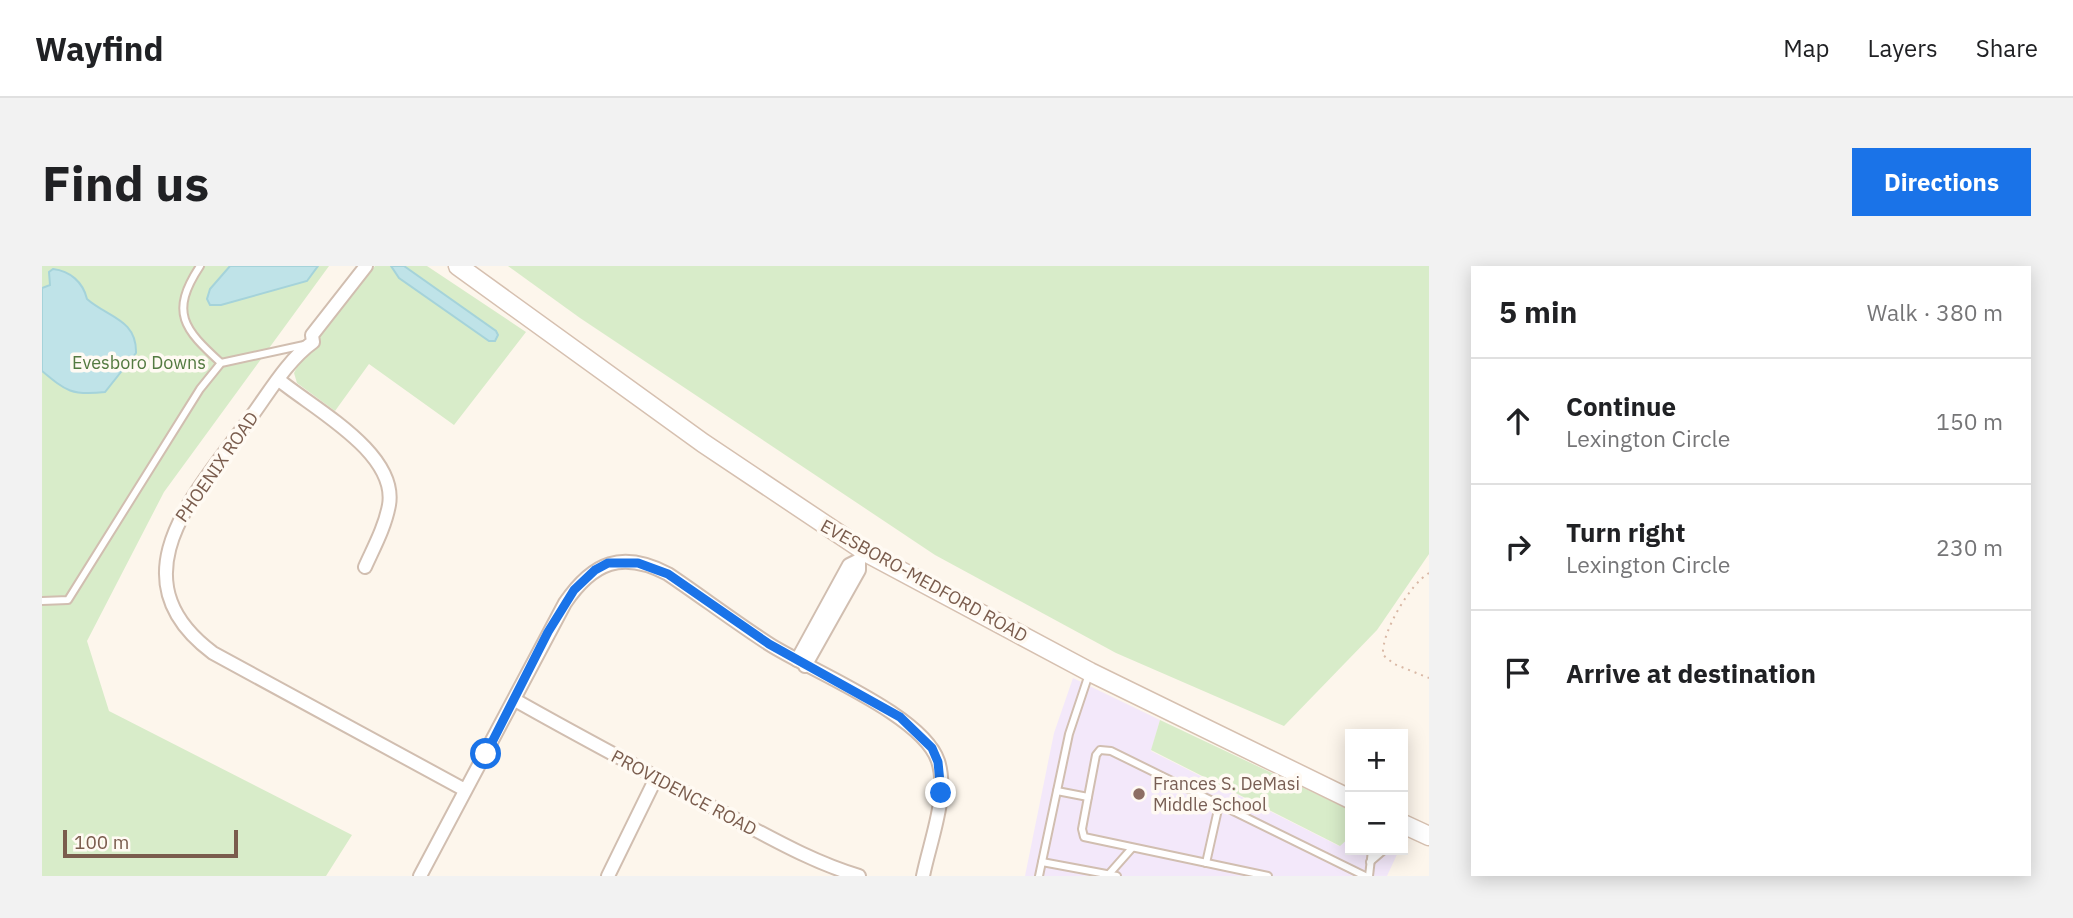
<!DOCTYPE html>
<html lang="en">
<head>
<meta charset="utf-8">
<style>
	:root { --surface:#fff; --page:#f2f2f2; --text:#202124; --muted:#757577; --line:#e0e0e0; --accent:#1a73e8 }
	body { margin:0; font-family:"IBM Plex Sans",sans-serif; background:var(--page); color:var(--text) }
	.controls { position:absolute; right:21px; bottom:21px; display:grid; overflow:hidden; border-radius:0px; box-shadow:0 4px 18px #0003 }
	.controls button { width:63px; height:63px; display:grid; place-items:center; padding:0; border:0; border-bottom:2px solid var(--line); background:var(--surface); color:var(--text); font:35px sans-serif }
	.scale { position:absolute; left:21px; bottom:18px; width:175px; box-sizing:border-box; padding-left:7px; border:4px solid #7a5c4d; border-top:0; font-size:19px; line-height:24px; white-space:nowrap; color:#7a5c4d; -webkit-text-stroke:5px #fffaf3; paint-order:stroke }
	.stop { position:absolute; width:21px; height:21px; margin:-16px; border:5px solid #1a73e8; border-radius:50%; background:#fff }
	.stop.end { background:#1a73e8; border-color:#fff; box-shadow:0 2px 7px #0008 }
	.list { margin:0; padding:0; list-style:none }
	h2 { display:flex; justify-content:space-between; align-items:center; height:91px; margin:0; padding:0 28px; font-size:30px }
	h2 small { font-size:23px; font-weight:400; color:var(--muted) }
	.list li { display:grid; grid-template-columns:46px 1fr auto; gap:21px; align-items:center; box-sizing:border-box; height:126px; padding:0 28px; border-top:2px solid var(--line) }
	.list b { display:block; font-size:26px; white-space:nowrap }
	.list p { margin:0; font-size:23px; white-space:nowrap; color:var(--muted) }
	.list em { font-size:23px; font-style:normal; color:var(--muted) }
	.icon { flex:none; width:38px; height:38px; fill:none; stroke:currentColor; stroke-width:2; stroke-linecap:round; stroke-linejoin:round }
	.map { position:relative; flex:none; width:1387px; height:610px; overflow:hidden; border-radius:0px }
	header { display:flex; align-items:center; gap:42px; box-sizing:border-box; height:98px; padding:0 35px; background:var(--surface); border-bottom:2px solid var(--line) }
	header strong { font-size:33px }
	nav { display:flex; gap:38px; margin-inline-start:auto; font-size:24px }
	.intro { display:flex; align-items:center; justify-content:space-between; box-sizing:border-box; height:168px; padding:0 42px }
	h1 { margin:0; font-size:49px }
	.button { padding:18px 32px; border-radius:0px; background:var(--accent); color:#fff; font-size:24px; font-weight:700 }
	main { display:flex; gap:42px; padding:0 42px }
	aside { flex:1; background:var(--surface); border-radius:0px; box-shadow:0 4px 18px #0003 }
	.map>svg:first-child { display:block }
	.education { fill:#f3e8fa }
	.green { fill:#d8ecc9 }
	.water { fill:#bfe3e8; stroke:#a5d3da; stroke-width:2 }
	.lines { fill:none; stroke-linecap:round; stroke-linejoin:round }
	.lane-casing { stroke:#d1beb0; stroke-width:10 }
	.street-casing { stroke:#d1beb0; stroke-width:16 }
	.secondary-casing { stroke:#d6c0b0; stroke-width:21 }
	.path { stroke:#d9b8a5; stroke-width:2; stroke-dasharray:2 5; stroke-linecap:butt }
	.lane { stroke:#fff; stroke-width:6 }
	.street { stroke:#fff; stroke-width:12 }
	.secondary { stroke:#fff; stroke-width:18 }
	.route { stroke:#1a73e8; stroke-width:9 }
	.education-dot { fill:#8d6e63; stroke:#fffaf3; stroke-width:2.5 }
	.labels { text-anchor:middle; stroke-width:7; stroke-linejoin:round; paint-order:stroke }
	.park-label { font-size:18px; fill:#537a41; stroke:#fffaf3 }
	.street-label { font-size:18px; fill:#7a5c4d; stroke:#fffaf3 }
	.education-label { font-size:18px; fill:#785e54; stroke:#fffaf3; text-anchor:start }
</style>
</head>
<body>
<header>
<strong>Wayfind</strong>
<nav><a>Map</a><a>Layers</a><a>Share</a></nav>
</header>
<div class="intro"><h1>Find us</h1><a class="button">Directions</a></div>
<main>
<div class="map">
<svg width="1387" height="610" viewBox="0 0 1387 610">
	<rect width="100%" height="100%" fill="#fdf6ec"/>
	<path class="education" d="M1031,412L1118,454L1109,485L1297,580L1308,571V584H1357L1345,610H983L1012,467Z"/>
	<g class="green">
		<path d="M0,0H287L122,226L45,375L67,445L310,569L284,610H0Z"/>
		<path d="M333,0H385L484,66L412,159L327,98L293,145L255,117L252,107L258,95Z"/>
		<path d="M466,0H1387V288L1335,364L1242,460L1074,387L893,289L538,52Z"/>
		<path d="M1118,454L1308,544V571L1298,580L1109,484Z"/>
	</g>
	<g class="water">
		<path d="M188,0H276L265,15L179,39H168L165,33L168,23Z"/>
		<path d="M349,0H362L454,65L456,69L453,75H447L357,12Z"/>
		<path d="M11,3C28,5 41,16 45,33C65,51 95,53 94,87L63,126C30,130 24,125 0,105V22L8,19L7,6Z"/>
	</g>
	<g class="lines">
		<g class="lane-casing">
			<g id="lane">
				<path d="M158,0C127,47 142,63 179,97"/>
				<path d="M0,335L26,334L158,123L179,97L262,79"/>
				<path d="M1015,525L1046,531L1054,489L1058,484L1069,485L1323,610"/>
				<path d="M1046,531L1040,563L1042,571L1226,610"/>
				<path d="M1000,596L1075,610"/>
				<path d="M1328,596L1342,584"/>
				<path d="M1164,597L1177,539"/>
				<path d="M1067,608L1090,582"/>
				<path d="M997,610L1027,468L1047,408"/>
				<path d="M1327,610L1330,584"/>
			</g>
		</g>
		<g class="street-casing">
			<g id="street">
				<path d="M324,0L270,69L271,76C243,96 224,132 203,159C150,231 73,314 171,387L423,524"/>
				<path d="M237,114C272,143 356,187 347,239C343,261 332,281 323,301"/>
				<path d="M755,394L807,299L817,294L822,285"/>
				<path d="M763,400L817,304V294"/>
				<path d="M473,434C540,472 608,508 676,544C722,568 767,595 817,610"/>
				<path d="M378,610L523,337C551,296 580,284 626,308C660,331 693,356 727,378C769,405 881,449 896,495C907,529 888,575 881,610"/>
				<path d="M566,610L614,512"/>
			</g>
		</g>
		<g class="secondary-casing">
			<g id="secondary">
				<path d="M416,0L661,177L827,288L1048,406L1308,533"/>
				<path d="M1361,558L1387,570"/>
			</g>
		</g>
		<path class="path" d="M1387,307C1368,318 1339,367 1341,389L1352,398L1387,412"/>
		<use href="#lane" class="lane"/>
		<use href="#street" class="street"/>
		<use href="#secondary" class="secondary"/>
	</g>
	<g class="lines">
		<path class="route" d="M444,488L506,366L532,324L553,304L566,297H596L626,308L727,378L858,451L890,482L896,496L899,527"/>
	</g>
	<circle class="education-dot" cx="1097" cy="528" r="7"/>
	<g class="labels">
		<g class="park-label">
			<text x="97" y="103">Evesboro Downs</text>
		</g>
		<g class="street-label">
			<text transform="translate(175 201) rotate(-55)" y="6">PHOENIX ROAD</text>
			<text transform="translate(882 315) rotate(29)" y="6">EVESBORO-MEDFORD ROAD</text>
			<text transform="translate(642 527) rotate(28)" y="6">PROVIDENCE ROAD</text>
		</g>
		<g class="education-label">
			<text x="1111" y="524">Frances S. DeMasi<tspan x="1111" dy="21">Middle School</tspan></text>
		</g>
	</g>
</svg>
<div class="controls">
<button>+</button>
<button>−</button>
</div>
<div class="scale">100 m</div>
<div class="stop" style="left:444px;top:488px"></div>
<div class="stop end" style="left:899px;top:527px"></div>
</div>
<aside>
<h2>5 min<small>Walk · 380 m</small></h2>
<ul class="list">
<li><svg class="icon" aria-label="ahead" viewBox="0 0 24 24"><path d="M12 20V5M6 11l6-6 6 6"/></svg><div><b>Continue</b><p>Lexington Circle</p></div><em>150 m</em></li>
<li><svg class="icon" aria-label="right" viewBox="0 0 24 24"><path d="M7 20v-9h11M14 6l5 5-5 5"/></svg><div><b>Turn right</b><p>Lexington Circle</p></div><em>230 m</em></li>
<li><svg class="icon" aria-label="arrive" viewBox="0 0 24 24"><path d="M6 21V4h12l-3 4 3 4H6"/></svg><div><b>Arrive at destination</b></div></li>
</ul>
</aside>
</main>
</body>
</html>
